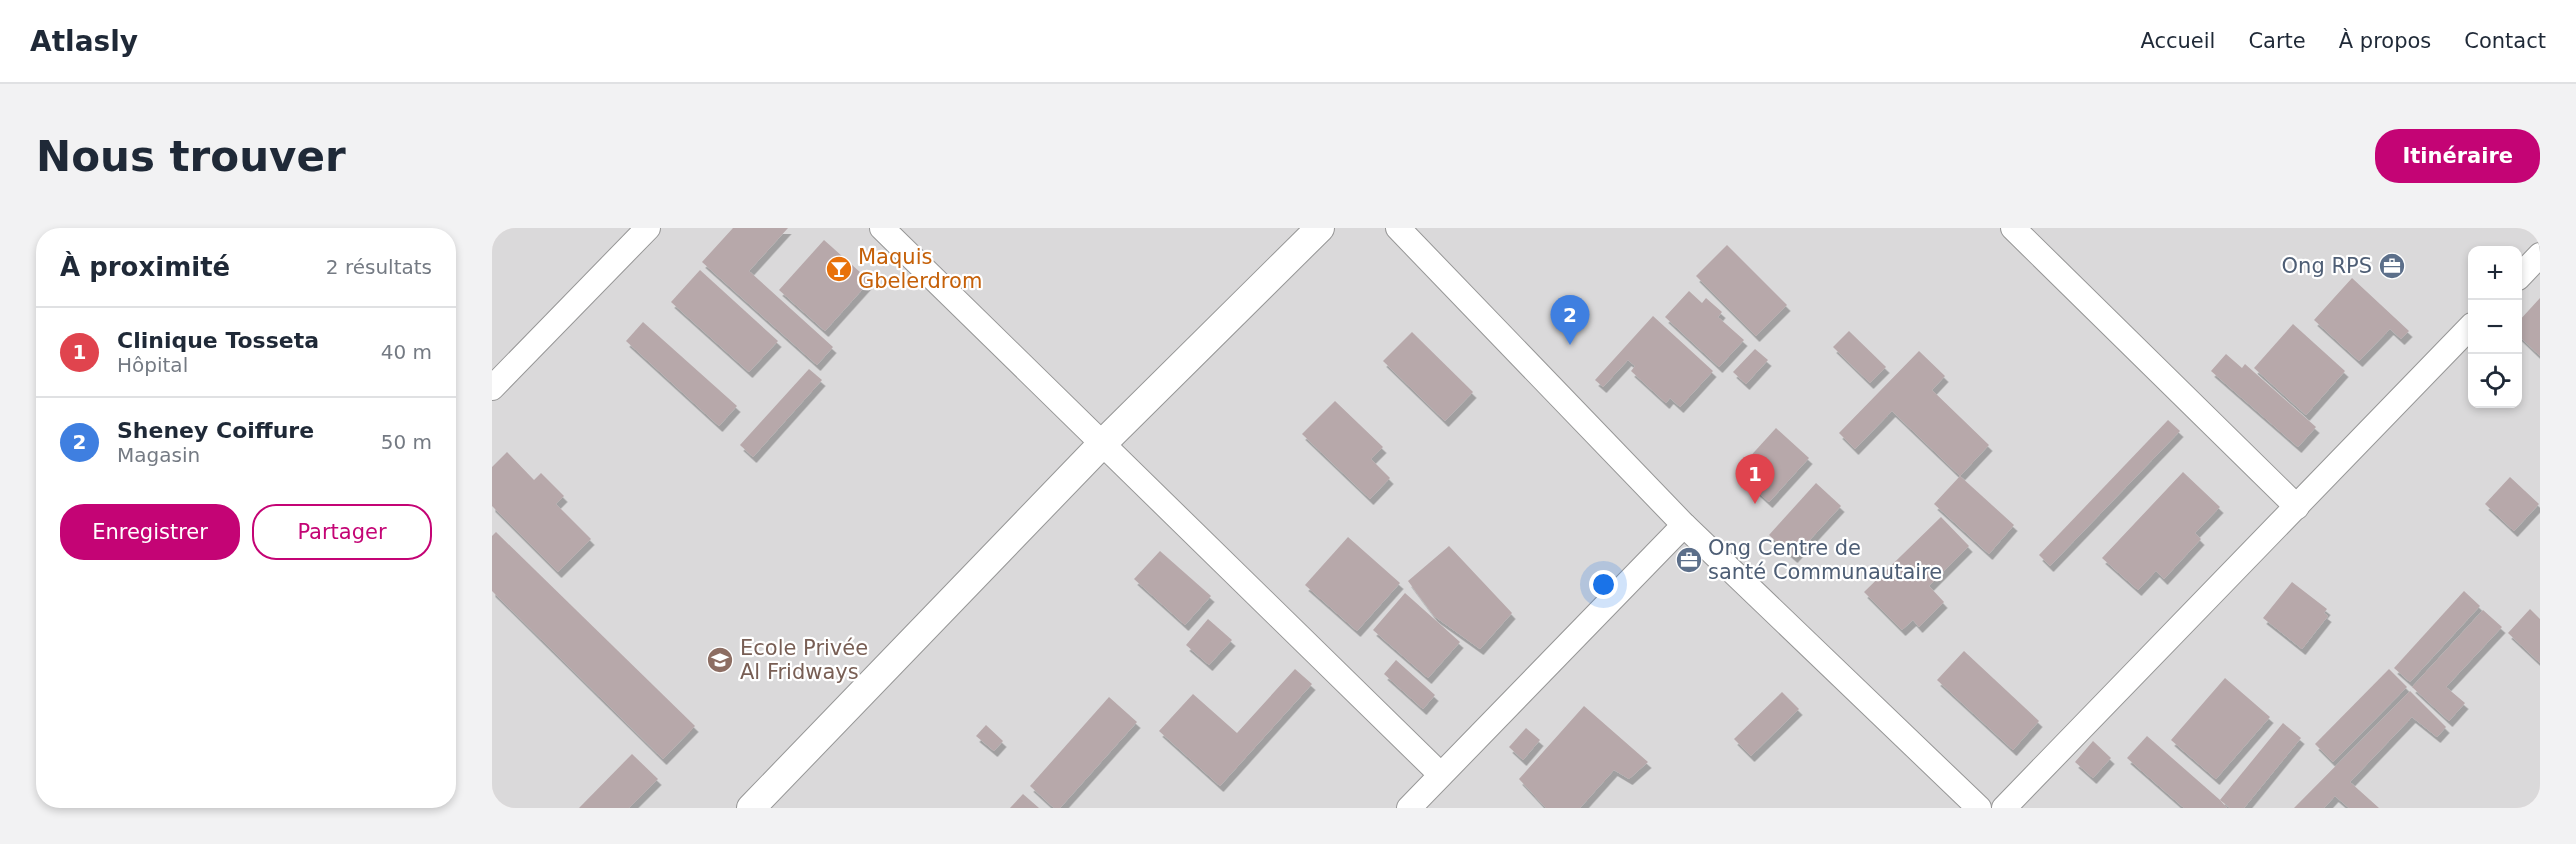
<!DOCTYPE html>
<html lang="fr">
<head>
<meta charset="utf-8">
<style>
	:root { --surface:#fff; --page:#f2f2f3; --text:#1f2937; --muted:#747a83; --line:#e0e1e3; --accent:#c40475 }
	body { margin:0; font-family:"DejaVu Sans",sans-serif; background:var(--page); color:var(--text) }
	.controls { position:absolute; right:18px; top:18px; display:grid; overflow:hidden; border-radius:12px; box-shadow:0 3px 9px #0003 }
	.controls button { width:54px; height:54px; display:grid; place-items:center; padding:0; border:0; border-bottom:2px solid var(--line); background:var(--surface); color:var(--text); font:30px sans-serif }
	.you { position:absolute; left:1112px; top:357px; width:21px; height:21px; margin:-15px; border:4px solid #fff; border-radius:50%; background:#1a73e8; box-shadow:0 0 0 9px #1a73e833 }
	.badge { display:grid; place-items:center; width:39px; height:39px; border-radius:50%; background:var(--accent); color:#fff; font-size:20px; font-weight:700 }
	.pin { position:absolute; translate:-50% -50px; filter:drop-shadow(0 2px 3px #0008) }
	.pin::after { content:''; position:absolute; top:32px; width:21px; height:18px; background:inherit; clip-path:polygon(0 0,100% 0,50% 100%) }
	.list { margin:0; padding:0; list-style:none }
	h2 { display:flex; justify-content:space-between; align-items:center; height:78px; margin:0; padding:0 24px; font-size:26px }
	h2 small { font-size:20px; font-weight:400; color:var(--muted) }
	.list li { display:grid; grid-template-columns:39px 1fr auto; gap:18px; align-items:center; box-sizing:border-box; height:90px; padding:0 24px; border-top:2px solid var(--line) }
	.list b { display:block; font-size:22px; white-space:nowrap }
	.list p { margin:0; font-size:20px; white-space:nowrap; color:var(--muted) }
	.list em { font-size:20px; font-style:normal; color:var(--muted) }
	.actions { display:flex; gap:12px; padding:18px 24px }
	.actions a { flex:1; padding:14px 0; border:2px solid var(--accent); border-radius:24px; text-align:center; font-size:21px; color:var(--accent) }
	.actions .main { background:var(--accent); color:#fff }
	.icon { flex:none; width:33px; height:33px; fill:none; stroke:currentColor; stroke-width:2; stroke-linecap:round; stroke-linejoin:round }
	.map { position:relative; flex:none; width:2048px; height:580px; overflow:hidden; border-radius:24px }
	header { display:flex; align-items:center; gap:36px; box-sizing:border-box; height:84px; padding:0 30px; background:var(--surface); border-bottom:2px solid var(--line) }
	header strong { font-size:28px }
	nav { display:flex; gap:33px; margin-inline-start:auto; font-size:21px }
	.intro { display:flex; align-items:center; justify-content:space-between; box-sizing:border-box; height:144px; padding:0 36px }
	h1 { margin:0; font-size:42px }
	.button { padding:15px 27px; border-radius:24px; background:var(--accent); color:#fff; font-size:21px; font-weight:700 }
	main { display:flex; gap:36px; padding:0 36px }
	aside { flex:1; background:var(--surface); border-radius:24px; box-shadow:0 3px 9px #0003 }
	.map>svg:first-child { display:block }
	.residential { fill:#dad9da; fill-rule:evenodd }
	.building { fill:#b7a8aa; filter:url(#shadow) }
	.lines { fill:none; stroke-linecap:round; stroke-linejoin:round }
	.minor-casing { stroke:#969696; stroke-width:26 }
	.tertiary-casing { stroke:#969696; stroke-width:30 }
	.minor { stroke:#fff; stroke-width:24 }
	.tertiary { stroke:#fff; stroke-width:28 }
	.labels { text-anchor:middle; stroke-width:4.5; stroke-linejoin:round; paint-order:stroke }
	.food-label { font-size:21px; fill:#c56008; stroke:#fff; text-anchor:start }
	.service-label { font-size:21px; fill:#4e5e75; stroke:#fff; text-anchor:end }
	.education-label { font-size:21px; fill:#785e54; stroke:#fff; text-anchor:start }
</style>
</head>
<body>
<header>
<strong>Atlasly</strong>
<nav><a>Accueil</a><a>Carte</a><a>À propos</a><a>Contact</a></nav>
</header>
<div class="intro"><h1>Nous trouver</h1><a class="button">Itinéraire</a></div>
<main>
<aside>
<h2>À proximité<small>2 résultats</small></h2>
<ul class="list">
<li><span class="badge" style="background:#e0444e">1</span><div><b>Clinique Tosseta</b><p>Hôpital</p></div><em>40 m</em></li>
<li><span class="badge" style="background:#3f7fe0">2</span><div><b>Sheney Coiffure</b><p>Magasin</p></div><em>50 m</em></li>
</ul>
<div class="actions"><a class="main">Enregistrer</a><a>Partager</a></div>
</aside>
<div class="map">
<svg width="2048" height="580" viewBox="0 0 2048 580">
	<defs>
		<filter id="shadow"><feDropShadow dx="3.5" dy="6" stdDeviation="0" flood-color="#0004"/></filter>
	</defs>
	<rect width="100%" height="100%" fill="#eee3e2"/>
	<path class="residential" d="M0,0H2048V580H0ZM1980,22H2026V176H1980Z"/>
	<g class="building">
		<path d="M241,0H296L257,43L341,119L325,137L210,34Z"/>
		<path d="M332,12L378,53L333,103L287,62Z"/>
		<path d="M1235,17L1295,77L1264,108L1204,48Z"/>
		<path d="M208,42L286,113L257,144L179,74Z"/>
		<path d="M1860,50L1917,103L1909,111L1898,101L1867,133L1822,92Z"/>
		<path d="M1197,63L1210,75L1214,70L1230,84L1226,89L1252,112L1227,139L1173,89Z"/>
		<path d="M2048,70V128L2026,107V94Z"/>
		<path d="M1161,88L1221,143L1188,179L1178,170L1174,175L1139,143L1143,138L1136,132L1111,159L1103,152Z"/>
		<path d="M151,94L245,178L227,198L134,113Z"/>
		<path d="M1801,96L1853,143L1814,187L1762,140Z"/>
		<path d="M1357,103L1394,139L1378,155L1341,119Z"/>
		<path d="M920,104L981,164L953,193L891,133Z"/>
		<path d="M1263,121L1276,132L1254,156L1241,144Z"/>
		<path d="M1427,123L1453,148L1440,162L1497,217L1468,248L1400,183L1363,221L1347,205Z"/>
		<path d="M1734,126L1750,140L1753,136L1824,199L1806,219L1719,143Z"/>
		<path d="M317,141L330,152L261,229L248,217Z"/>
		<path d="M843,173L891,219L879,231L898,250L878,271L810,206Z"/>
		<path d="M1676,192L1688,203L1558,338L1547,327Z"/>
		<path d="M1284,200L1317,230L1277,274L1244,244Z"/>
		<path d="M15,224L42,252L49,245L72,268L64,276L99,311L66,344L0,278V239Z"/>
		<path d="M1691,244L1728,279L1703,305L1709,311L1672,351L1664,343L1646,362L1610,330Z"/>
		<path d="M1468,248L1522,297L1497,326L1442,276Z"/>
		<path d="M2018,249L2047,276L2022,303L1993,276Z"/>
		<path d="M1324,255L1349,278L1302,329L1277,307Z"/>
		<path d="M1449,289L1477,318L1437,358L1452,374L1427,399L1421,392L1410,402L1372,364Z"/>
		<path d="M4,304L203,498L171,531L0,363V308Z"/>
		<path d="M856,309L908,355L865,403L813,357Z"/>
		<path d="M957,318L1020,385L988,421L942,388L916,353Z"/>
		<path d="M668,323L719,368L693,397L642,351Z"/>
		<path d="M1800,354L1835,381L1832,385L1836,388L1810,421L1771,390Z"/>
		<path d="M1972,363L1988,378L1918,454L1902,440Z"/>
		<path d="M913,365L968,414L936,450L881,402Z"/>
		<path d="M2038,381L2048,391V435L2016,405Z"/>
		<path d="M1991,382L2010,399L1954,459L1973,475L1957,493L1920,459Z"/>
		<path d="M716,391L740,412L717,437L694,417Z"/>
		<path d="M1472,423L1547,493L1521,522L1445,452Z"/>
		<path d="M904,432L943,467L931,481L892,446Z"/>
		<path d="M803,441L820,456L728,558L667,503L701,466L745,505Z"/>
		<path d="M1897,441L1915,459L1841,534L1823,516Z"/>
		<path d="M1733,450L1778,489L1724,551L1679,512Z"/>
		<path d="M1918,463L1954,499L1945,509L1920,489L1858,554L1887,580H1857L1843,568L1832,580H1802Z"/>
		<path d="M1290,464L1307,481L1259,528L1242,511Z"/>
		<path d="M617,469L645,494L568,580H562L538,558Z"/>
		<path d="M1092,478L1156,534L1137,551L1122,542L1088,580H1054L1027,551Z"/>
		<path d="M1791,495L1809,510L1752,580H1738L1728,572Z"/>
		<path d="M494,497L511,513L502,523L484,508Z"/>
		<path d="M1034,500L1048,512L1031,532L1017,519Z"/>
		<path d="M1655,508L1728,572L1735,580H1692L1635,530Z"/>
		<path d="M1601,513L1619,530L1601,550L1583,534Z"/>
		<path d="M140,526L166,551L137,580H87Z"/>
		<path d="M531,566L547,580H518Z"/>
	</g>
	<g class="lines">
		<g class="minor-casing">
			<g id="minor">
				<path d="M390,0L948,546"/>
				<path d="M906,0L1192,297L1487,580"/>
				<path d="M1521,0L1805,279"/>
				<path d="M2026,50L2048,27"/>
				<path d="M0,160L156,0"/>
				<path d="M917,580L1192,297"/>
				<path d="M1512,580L1980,97"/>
			</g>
		</g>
		<g class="tertiary-casing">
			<path id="tertiary" d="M259,580L610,216L828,0"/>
		</g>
		<use href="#minor" class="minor"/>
		<use href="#tertiary" class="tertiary"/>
	</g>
	<defs>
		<g id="office-disc" transform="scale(1.35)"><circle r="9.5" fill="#5c6f8a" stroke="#fff"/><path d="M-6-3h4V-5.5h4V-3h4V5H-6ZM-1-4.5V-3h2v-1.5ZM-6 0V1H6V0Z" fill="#fff"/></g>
		<g id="bar-disc" transform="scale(1.35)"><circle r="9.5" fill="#e8710a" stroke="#fff"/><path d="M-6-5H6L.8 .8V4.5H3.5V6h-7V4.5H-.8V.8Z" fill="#fff"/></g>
		<g id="school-disc" transform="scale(1.35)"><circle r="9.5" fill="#8d6e63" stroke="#fff"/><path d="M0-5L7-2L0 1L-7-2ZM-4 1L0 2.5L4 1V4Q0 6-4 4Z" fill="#fff"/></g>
	</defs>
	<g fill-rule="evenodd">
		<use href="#office-disc" x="1900" y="38"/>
		<use href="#bar-disc" x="347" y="41"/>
		<use href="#office-disc" x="1197" y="332"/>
		<use href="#school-disc" x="228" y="432"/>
	</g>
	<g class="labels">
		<g class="food-label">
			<text x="366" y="36">Maquis<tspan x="366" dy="24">Gbelerdrom</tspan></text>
		</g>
		<g class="service-label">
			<text x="1880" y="45">Ong RPS</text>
			<text x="1216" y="327" text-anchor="start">Ong Centre de<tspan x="1216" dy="24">santé Communautaire</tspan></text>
		</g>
		<g class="education-label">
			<text x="248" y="427">Ecole Privée<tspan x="248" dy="24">Al Fridways</tspan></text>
		</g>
	</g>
</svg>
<div class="controls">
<button>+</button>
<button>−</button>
<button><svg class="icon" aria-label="locate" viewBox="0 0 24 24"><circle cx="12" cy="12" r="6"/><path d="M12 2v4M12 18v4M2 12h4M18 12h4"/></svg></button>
</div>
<div class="you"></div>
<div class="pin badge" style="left:1263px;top:276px;background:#e0444e">1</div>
<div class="pin badge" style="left:1078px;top:117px;background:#3f7fe0">2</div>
</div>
</main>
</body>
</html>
